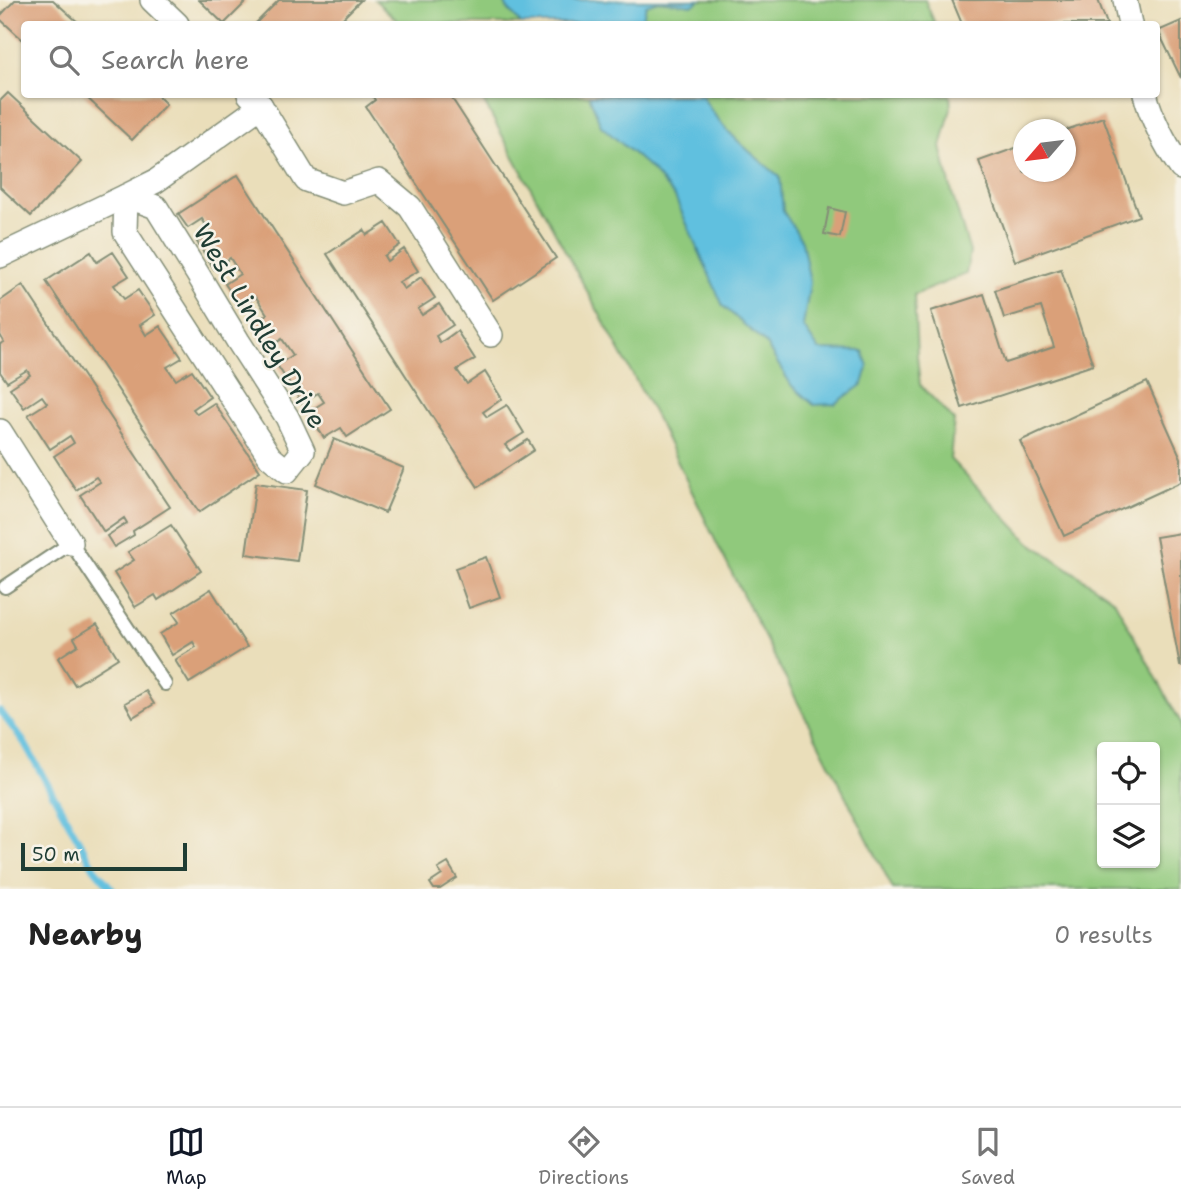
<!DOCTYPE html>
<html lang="en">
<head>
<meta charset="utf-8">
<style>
	:root { --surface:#fff; --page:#f2f2f2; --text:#222; --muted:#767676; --line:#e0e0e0; --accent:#111827 }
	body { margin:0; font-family:"Shantell Sans",sans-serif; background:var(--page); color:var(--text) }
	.controls { position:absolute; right:21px; bottom:21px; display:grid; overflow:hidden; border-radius:7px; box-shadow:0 2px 5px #0004 }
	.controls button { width:63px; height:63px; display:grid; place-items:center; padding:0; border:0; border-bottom:2px solid var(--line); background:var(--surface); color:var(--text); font:35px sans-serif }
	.compass { position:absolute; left:1013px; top:119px; width:63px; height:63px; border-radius:50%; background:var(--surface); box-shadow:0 2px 5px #0004; rotate:242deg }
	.scale { position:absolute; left:21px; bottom:18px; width:166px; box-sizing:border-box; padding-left:7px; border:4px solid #1f3d34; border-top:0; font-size:19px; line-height:24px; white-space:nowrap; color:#1f3d34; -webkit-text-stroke:5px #f7f3e8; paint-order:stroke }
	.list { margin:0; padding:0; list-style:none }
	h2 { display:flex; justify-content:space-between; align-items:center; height:91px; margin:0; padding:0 28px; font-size:30px }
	h2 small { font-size:23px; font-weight:400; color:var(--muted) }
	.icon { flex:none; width:38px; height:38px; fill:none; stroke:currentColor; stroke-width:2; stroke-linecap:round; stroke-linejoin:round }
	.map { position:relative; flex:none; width:1181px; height:889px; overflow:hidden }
	.search { position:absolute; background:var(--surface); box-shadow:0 2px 5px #0004; left:21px; right:21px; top:21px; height:77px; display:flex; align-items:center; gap:18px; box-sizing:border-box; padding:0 24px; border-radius:7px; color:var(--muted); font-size:26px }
	.sheet { height:217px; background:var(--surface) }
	nav { display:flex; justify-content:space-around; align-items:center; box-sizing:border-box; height:98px; border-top:2px solid var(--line); background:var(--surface); font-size:19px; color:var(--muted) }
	nav a { display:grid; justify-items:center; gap:4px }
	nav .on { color:var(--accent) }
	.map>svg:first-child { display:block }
	.green { fill:#90c97c; stroke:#588358; stroke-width:2; fill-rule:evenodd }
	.water { fill:#60c0df; stroke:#407e8a; stroke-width:2 }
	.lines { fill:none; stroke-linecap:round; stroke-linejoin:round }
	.stream { stroke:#60c0df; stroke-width:7 }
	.building { fill:#daa079 }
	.lane-casing { stroke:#848e77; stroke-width:16 }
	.street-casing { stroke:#848e77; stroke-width:26 }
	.lane { stroke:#fff; stroke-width:12 }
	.street { stroke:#fff; stroke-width:23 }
	.labels { text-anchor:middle; stroke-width:5; stroke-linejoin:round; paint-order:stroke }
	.street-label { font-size:26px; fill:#1f3d34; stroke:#f7f3e8 }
</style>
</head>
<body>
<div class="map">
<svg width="1181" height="889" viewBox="0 0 1181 889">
	<rect width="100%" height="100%" fill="#f7f3e8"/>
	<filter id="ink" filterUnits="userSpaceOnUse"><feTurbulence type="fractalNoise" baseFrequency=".0143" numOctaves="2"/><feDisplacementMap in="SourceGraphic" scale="14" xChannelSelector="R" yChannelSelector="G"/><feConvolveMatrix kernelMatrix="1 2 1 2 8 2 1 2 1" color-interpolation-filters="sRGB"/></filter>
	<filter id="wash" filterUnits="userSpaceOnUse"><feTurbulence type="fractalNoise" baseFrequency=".00686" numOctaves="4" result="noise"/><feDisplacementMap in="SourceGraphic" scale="28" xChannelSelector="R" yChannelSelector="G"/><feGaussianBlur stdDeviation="1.57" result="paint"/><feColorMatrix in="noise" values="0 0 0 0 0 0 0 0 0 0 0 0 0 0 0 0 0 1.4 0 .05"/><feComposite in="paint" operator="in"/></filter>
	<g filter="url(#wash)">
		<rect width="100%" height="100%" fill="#eadeba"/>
		<g class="green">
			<path d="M375,0H925L935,24H401Z"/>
			<path d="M476,95H950L951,108L941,147L952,193L970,252L966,274L914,295L917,356L920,385L954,420L950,459L1028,541L1114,600L1181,723V889H893L717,544L659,423L484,102ZM1102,747H1155V863H1102Z"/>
		</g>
		<g class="water">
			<path d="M504,0H700L693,5L658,1L646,5L642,24H521L507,8Z"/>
			<path d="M589,95H702C717,126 753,155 780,177L783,211L802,241L810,283L803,326L819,350L863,351L868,367L863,384L835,404L814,405L792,386L765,343L723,306L675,197L651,169L601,126Z"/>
		</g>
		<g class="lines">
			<path class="stream" d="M0,711L24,742L94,868L112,889"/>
		</g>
		<g id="blocks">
			<g class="building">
				<path d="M15,0H53L80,24H24V41L0,19V16Z"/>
				<path d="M199,0H248L224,24Z"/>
				<path d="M279,0H361L337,24H255Z"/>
				<path d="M952,0H1098L1107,24H962Z"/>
				<path d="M1181,21V78L1158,31Z"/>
				<path d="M8,93L82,162L31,216L0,187V101Z"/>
				<path d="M83,94H156L166,104L132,140Z"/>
				<path d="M371,94H449L556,258L493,300L366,107L375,100Z"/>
				<path d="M1103,117L1139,216L1015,261L979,161L1024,145V172H1066V130Z"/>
				<path d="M238,175L390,409L347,437L341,428L324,438L308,412L324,402L318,393L302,403L277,365L293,355L282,339L267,349L252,324L267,314L256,297L241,307L225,284L240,274L230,258L214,269L197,242L211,233L202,219L188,228L178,214Z"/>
				<path d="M829,208L845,212L840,237L824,234Z"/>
				<path d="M386,223L400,245L384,256L387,261L404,249L418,271L399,282L404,289L421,277L435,298L418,309L422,315L439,304L453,325L436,336L440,343L457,331L475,359L457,370L467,384L485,372L502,399L483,412L487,417L507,405L524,433L505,445L510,451L528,440L534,450L478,487L327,254L364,230L367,235Z"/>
				<path d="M91,252L97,262L113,252L129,276L114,285L124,299L138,290L155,315L140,325L146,335L160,326L182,358L167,367L176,380L192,370L210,397L193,409L197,414L214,403L260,471L199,512L46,281Z"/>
				<path d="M1061,269L1093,365L962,408L931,311L984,294L1006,363L1054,347L1041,307L1004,318L995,290Z"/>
				<path d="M23,285L170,507L133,531L134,535L114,547L107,536L127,523L124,518L104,532L80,495L100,482L96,477L76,490L54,456L74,443L70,436L50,449L28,415L47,403L42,396L24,408L10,388L30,375L27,370L7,382L0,372V344L4,342L0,335V301Z"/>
				<path d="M1147,382L1181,458V482L1064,536L1020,441Z"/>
				<path d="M334,439L404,468L385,513L316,484Z"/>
				<path d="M256,483L307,490L297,561L246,554Z"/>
				<path d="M171,525L201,571L158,600L155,595L135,607L114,573L134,560L128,552Z"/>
				<path d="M1181,533V666H1180L1156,537Z"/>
				<path d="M486,557L500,597L469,608L455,568Z"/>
				<path d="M211,589L247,647L189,683L175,660L196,647L193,642L172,655L160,634L179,622L173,613Z"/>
				<path d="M97,624L118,658L75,685L58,658L78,645L74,638Z"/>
				<path d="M146,691L154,704L133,717L125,703Z"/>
				<path d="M448,863L457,878L440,889H434L430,883L442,875L438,869Z"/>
			</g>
		</g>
	</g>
	<g filter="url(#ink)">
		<use href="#blocks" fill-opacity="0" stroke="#848e77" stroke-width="2"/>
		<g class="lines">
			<g class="lane-casing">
				<path id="lane" d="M5,587L71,543L165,684"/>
			</g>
			<g class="street-casing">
				<g id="street">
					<path d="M152,0L177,24"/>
					<path d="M1125,0L1130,24"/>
					<path d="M1145,94C1152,120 1166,146 1181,168"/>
					<path d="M261,106L306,180L343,193L379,181L410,207L491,335"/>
					<path d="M126,196L156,207L197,273L238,341L287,417L303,451L287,471L270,457L125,232Z"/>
					<path d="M0,256L126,196L156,181L261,106L249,94"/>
					<path d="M0,431L71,543"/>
				</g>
			</g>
			<use href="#lane" class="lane"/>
			<use href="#street" class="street"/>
		</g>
	</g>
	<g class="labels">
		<g class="street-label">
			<text transform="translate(260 326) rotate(59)" y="9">West Lindley Drive</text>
		</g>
	</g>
</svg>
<div class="controls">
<button><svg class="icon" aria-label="locate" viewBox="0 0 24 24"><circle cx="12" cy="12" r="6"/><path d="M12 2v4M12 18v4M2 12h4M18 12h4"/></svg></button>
<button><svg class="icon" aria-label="layers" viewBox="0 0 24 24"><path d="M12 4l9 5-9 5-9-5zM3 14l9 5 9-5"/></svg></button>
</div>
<svg class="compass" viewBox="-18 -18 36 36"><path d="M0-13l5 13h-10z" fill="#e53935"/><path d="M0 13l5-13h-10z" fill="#767676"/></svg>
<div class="scale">50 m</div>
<div class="search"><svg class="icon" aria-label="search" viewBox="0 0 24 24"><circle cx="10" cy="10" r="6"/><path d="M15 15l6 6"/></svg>Search here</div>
</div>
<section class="sheet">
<h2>Nearby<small>0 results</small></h2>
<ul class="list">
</ul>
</section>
<nav>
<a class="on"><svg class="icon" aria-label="map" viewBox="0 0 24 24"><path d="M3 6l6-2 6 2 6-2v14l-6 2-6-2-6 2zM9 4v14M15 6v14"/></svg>Map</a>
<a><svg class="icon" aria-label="directions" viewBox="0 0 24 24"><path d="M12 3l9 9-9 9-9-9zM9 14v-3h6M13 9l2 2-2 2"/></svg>Directions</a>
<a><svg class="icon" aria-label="saved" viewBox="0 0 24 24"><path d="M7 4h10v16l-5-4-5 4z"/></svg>Saved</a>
</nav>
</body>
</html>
